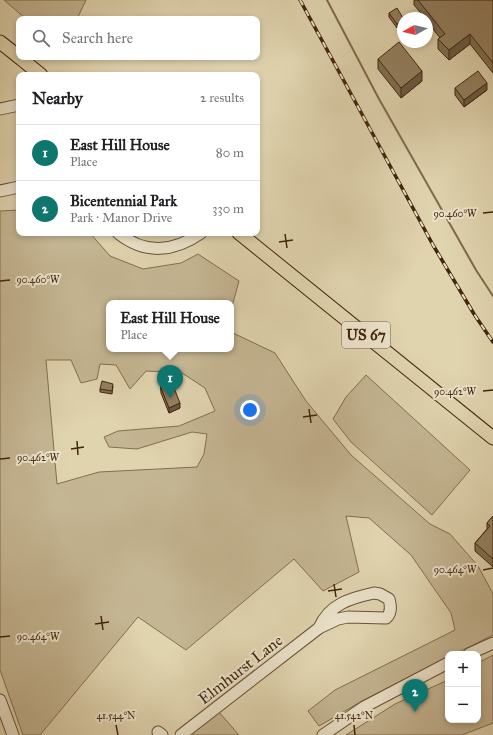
<!DOCTYPE html>
<html lang="en">
<head>
<meta charset="utf-8">
<style>
	:root { --surface:#fff; --page:#f2f2f2; --text:#202124; --muted:#757577; --line:#e0e0e0; --accent:#0f766e }
	body { margin:0; font-family:"IM FELL Great Primer",serif; background:var(--page); color:var(--text) }
	.controls { position:absolute; right:12px; bottom:12px; display:grid; overflow:hidden; border-radius:8px; box-shadow:0 2px 6px #0003 }
	.controls button { width:36px; height:36px; display:grid; place-items:center; padding:0; border:0; border-bottom:1px solid var(--line); background:var(--surface); color:var(--text); font:20px sans-serif }
	.compass { position:absolute; left:397px; top:12px; width:36px; height:36px; border-radius:50%; background:var(--surface); box-shadow:0 2px 6px #0003; rotate:262deg }
	.you { position:absolute; left:250px; top:410px; width:14px; height:14px; margin:-10px; border:3px solid #fff; border-radius:50%; background:#1a73e8; box-shadow:0 0 0 6px #1a73e833 }
	.badge { display:grid; place-items:center; width:26px; height:26px; border-radius:50%; background:var(--accent); color:#fff; font-size:13px; font-weight:700 }
	.pin { position:absolute; translate:-50% -33px; filter:drop-shadow(0 1px 2px #0008) }
	.pin::after { content:''; position:absolute; top:21px; width:14px; height:12px; background:inherit; clip-path:polygon(0 0,100% 0,50% 100%) }
	.popup { position:absolute; left:106px; top:300px; width:128px; height:52px; box-sizing:border-box; display:grid; place-content:center; border-radius:8px; background:var(--surface); filter:drop-shadow(0 1px 3px #0005); font-size:13px; white-space:nowrap; color:var(--muted) }
	.popup b { font-size:15px; color:var(--text) }
	.popup::after { content:''; position:absolute; left:50%; top:100%; margin-left:-8px; border:8px solid transparent; border-top-color:var(--surface) }
	.list { margin:0; padding:0; list-style:none }
	h2 { display:flex; justify-content:space-between; align-items:center; height:52px; margin:0; padding:0 16px; font-size:17px }
	h2 small { font-size:13px; font-weight:400; color:var(--muted) }
	.list li { display:grid; grid-template-columns:26px 1fr auto; gap:12px; align-items:center; box-sizing:border-box; height:56px; padding:0 16px; border-top:1px solid var(--line) }
	.list b { display:block; font-size:15px; white-space:nowrap }
	.list p { margin:0; font-size:13px; white-space:nowrap; color:var(--muted) }
	.list em { font-size:13px; font-style:normal; color:var(--muted) }
	.icon { flex:none; width:22px; height:22px; fill:none; stroke:currentColor; stroke-width:2; stroke-linecap:round; stroke-linejoin:round }
	.map { position:relative; flex:none; width:493px; height:735px; overflow:hidden }
	.search { position:absolute; background:var(--surface); box-shadow:0 2px 6px #0003; left:16px; top:16px; width:244px; height:44px; display:flex; align-items:center; gap:10px; box-sizing:border-box; padding:0 14px; border-radius:8px; color:var(--muted); font-size:15px }
	.panel { position:absolute; background:var(--surface); box-shadow:0 2px 6px #0003; left:16px; top:72px; width:244px; height:164px; border-radius:8px }
	.map>svg:first-child { display:block }
	.green { fill:#c5b693; stroke:#846e50; fill-rule:evenodd }
	.lines { fill:none; stroke-linecap:round; stroke-linejoin:round }
	.stream { stroke:#806a4d; stroke-width:2 }
	.minor-casing { stroke:#6a5135; stroke-width:13 }
	.major-casing { stroke:#42250c; stroke-width:15 }
	.minor { stroke:#ebe3cb; stroke-width:11 }
	.major { stroke:#e0d4af; stroke-width:13 }
	.rail-casing { stroke:#42250c; stroke-width:3.5 }
	.rail { stroke:#ebe3cb; stroke-width:2; stroke-dasharray:6; stroke-linecap:butt }
	.wall { fill:#7f6e53; stroke:#42250c }
	.shaded-wall { fill:#685a44; stroke:#42250c }
	.building { fill:#948061; stroke:#42250c }
	.ticks { fill:none; stroke:#42250c; stroke-width:1.5 }
	.labels { text-anchor:middle; stroke-width:4; stroke-linejoin:round; paint-order:stroke }
	.shield { fill:#ebe3cb; stroke:#755e45; stroke-width:1 }
	.shield-label { font-size:15px; font-weight:bold; fill:#42250c }
	.street-label { font-size:16px; fill:#42250c; stroke:#ebe3cb }
	.ticks-label { font-size:10px; text-anchor:middle; fill:#42250c; stroke:#ebe3cb; stroke-width:4; stroke-linejoin:round; paint-order:stroke }
</style>
</head>
<body>
<div class="map">
<svg width="493" height="735" viewBox="0 0 493 735">
	<rect width="100%" height="100%" fill="#e0d4af"/>
	<filter id="stains"><feTurbulence type="fractalNoise" baseFrequency=".005" numOctaves="4"/><feColorMatrix values="0 0 0 0 .2 0 0 0 0 .09 0 0 0 0 .02 0 0 0 .5 -.17"/></filter>
	<radialGradient id="worn" r=".72"><stop offset=".6" stop-color="#630" stop-opacity="0"/><stop offset="1" stop-color="#630" stop-opacity=".3"/></radialGradient>
	<g class="green">
		<path d="M4,0H86L77,19H26Z"/>
		<path d="M19,210V233H90L110,256L143,269L181,263L198,254L239,281L231,310V303H109V349H231V332L275,353L306,401L351,455L430,524L450,534L478,566L493,594V635L455,654H448V657L362,701L319,726L308,711L335,690L455,630L451,613L411,555L369,518L346,516L359,572L323,591L294,559L186,650L138,617L40,735H23L0,670V211ZM46,360H71L81,383L97,379L100,364L116,365L130,389L146,371L182,373L205,388L215,411L179,426L118,431L104,437L109,447L137,449L192,432L207,434L204,454L197,467L99,472L57,484Z"/>
		<path d="M366,375L470,470L432,515L351,442L333,419L346,397Z"/>
		<path d="M493,655V723L462,735H346L395,704L448,680V720H478V663Z"/>
		<path d="M218,711L239,735H188Z"/>
	</g>
	<g class="lines">
		<path class="stream" d="M327,0L379,99L476,270L493,296"/>
		<g class="minor-casing">
			<g id="minor">
				<path d="M0,109L19,105"/>
				<path d="M0,191L19,187"/>
				<path d="M118,233C145,255 174,252 201,233"/>
				<path d="M374,593L380,594L389,599C391,606 392,613 386,618L348,617L338,619L319,628C329,604 351,598 374,593Z"/>
				<path d="M469,654L493,643"/>
				<path d="M0,700L13,735"/>
				<path d="M158,732L162,735"/>
				<path d="M181,735L319,628"/>
				<path d="M323,735L364,707L448,663"/>
			</g>
		</g>
		<g class="major-casing">
			<g id="major">
				<path d="M0,42L19,57"/>
				<path d="M19,57L41,75"/>
				<path d="M239,233L493,438"/>
			</g>
		</g>
		<use href="#minor" class="minor"/>
		<use href="#major" class="major"/>
		<g class="rail-casing">
			<path id="rail" d="M300,0L433,245L474,314L493,342"/>
		</g>
		<use href="#rail" class="rail"/>
	</g>
	<g class="wall">
		<path d="M414,0H493V73L470,44L449,60L438,49V39L440,38L427,21V18H425L414,5Z"/>
		<path d="M389,13L403,18V25L397,28L389,17Z"/>
		<path d="M378,59L422,81L401,98L378,69Z"/>
		<path d="M455,88L487,90L464,107L455,95Z"/>
		<path d="M160,380L180,408L169,413L161,393Z"/>
		<path d="M113,386L112,394L100,392V389Z"/>
		<path d="M493,516V567L475,551V543L487,529V523Z"/>
	</g>
	<g class="shaded-wall">
		<path d="M403,21V25L397,28V24Z"/>
		<path d="M470,34V44L449,60V50Z"/>
		<path d="M422,71V81L401,98V88Z"/>
		<path d="M487,83V90L464,107V100Z"/>
		<path d="M180,403V408L169,413V408Z"/>
	</g>
	<g class="building">
		<path d="M418,0H493V63L470,34L449,50L438,39L445,34Z"/>
		<path d="M397,8L403,18V21L397,24L389,13Z"/>
		<path d="M399,42L422,71L401,88L378,59Z"/>
		<path d="M478,71L487,83L464,100L455,88Z"/>
		<path d="M168,377L170,378L180,403L169,408L161,388L160,380Z"/>
		<path d="M102,381L113,384L112,391L100,389Z"/>
		<path d="M493,516V559L475,543L490,526L487,523Z"/>
	</g>
	<path class="ticks" d="M483,213L493,212M285,234L287,248M279,242L293,240M0,281L10,280M483,391L493,390M309,409L311,423M303,417L317,415M77,441L78,455M71,449L84,447M0,459L10,458M483,570L493,568M334,584L336,597M328,591L342,589M101,616L103,630M95,624L109,622M0,637L10,636M116,725L118,735M354,725L355,735"/>
	<g class="labels">
		<rect class="shield" x="342" y="322" width="48" height="26" rx="3"/>
		<g class="shield-label">
			<text x="366" y="340">US 67</text>
		</g>
		<g class="street-label">
			<text transform="translate(240 669) rotate(-38)" y="6">Elmhurst Lane</text>
		</g>
	</g>
	<g class="ticks-label">
		<text x="455" y="217">90.460°W</text>
		<text x="38" y="283">90.460°W</text>
		<text x="455" y="395">90.462°W</text>
		<text x="38" y="461">90.462°W</text>
		<text x="455" y="573">90.464°W</text>
		<text x="38" y="640">90.464°W</text>
		<text x="116" y="719">41.544°N</text>
		<text x="354" y="719">41.542°N</text>
	</g>
	<rect width="100%" height="100%" filter="url(#stains)"/>
	<rect width="100%" height="100%" fill="url(#worn)"/>
</svg>
<div class="controls">
<button>+</button>
<button>−</button>
</div>
<svg class="compass" viewBox="-18 -18 36 36"><path d="M0-13l5 13h-10z" fill="#e53935"/><path d="M0 13l5-13h-10z" fill="#757577"/></svg>
<div class="you"></div>
<div class="pin badge" style="left:170px;top:398px">1</div>
<div class="popup"><b>East Hill House</b>Place</div>
<div class="pin badge" style="left:415px;top:712px">2</div>
<div class="search"><svg class="icon" aria-label="search" viewBox="0 0 24 24"><circle cx="10" cy="10" r="6"/><path d="M15 15l6 6"/></svg>Search here</div>
<section class="panel">
<h2>Nearby<small>2 results</small></h2>
<ul class="list">
<li><span class="badge">1</span><div><b>East Hill House</b><p>Place</p></div><em>80 m</em></li>
<li><span class="badge">2</span><div><b>Bicentennial Park</b><p>Park · Manor Drive</p></div><em>330 m</em></li>
</ul>
</section>
</div>
</body>
</html>
